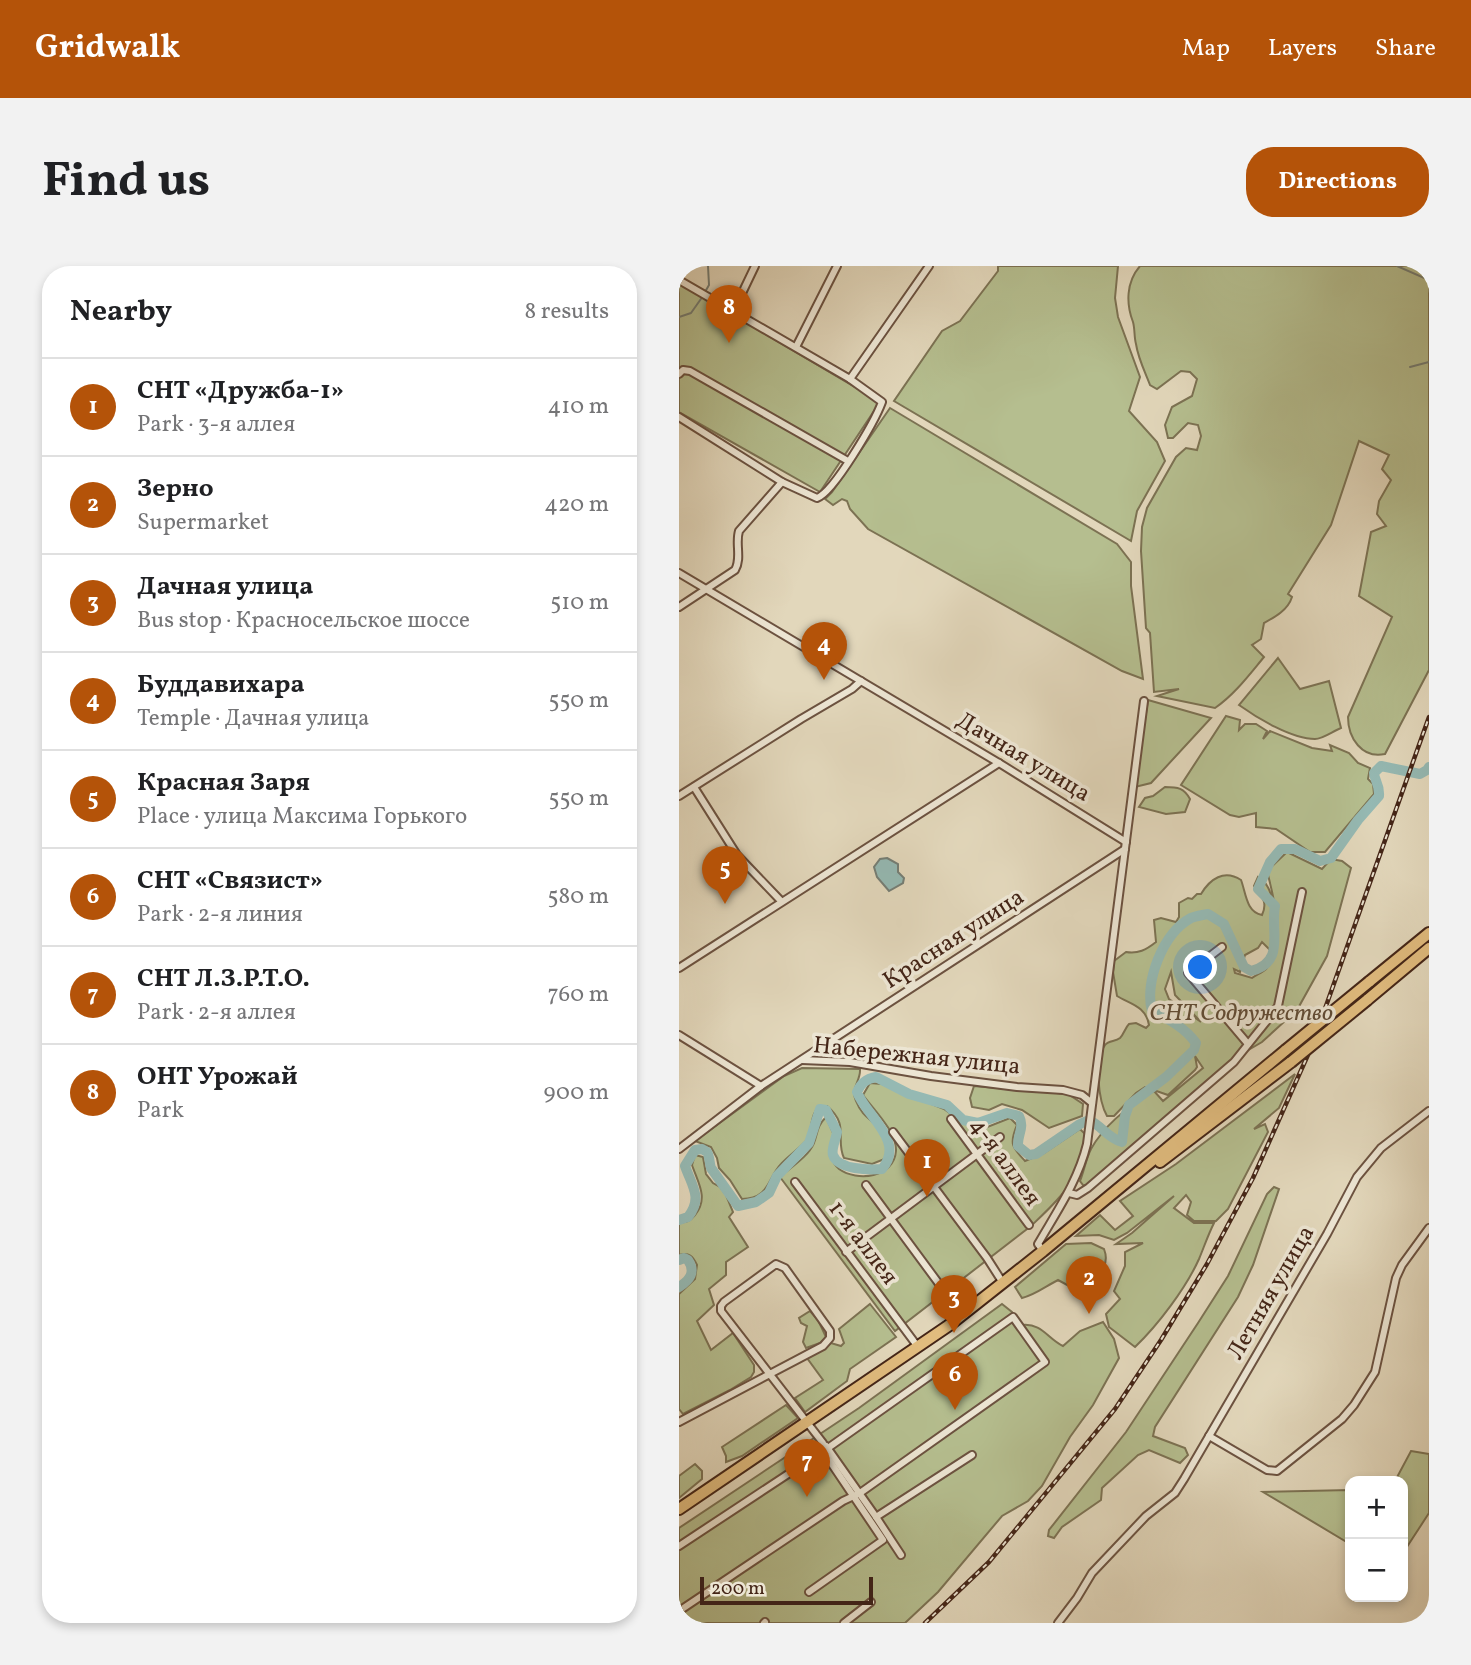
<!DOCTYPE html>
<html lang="en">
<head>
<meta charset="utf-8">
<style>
	:root { --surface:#fff; --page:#f2f2f2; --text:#202124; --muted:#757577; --line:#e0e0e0; --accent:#b45309 }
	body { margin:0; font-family:Vollkorn,serif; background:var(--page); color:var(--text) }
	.controls { position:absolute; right:21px; bottom:21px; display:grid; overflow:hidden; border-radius:14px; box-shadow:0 4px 10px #0003 }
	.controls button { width:63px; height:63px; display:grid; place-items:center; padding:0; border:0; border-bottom:2px solid var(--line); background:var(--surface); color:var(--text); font:35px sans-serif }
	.scale { position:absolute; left:21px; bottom:18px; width:173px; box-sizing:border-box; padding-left:7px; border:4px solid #442517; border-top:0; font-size:19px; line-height:24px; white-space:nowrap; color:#442517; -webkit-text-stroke:5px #ece5d3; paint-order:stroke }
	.you { position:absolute; left:522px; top:702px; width:24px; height:24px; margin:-18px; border:5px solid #fff; border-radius:50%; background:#1a73e8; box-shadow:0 0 0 10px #1a73e833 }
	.badge { display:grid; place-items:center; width:46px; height:46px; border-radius:50%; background:var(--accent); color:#fff; font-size:23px; font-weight:700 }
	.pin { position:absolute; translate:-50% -58px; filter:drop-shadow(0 2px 4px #0008) }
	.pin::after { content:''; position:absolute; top:37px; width:24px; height:21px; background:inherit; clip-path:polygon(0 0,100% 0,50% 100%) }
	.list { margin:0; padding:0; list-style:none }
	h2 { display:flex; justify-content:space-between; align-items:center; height:91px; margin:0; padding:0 28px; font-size:30px }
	h2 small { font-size:23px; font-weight:400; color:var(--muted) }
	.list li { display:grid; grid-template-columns:46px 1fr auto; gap:21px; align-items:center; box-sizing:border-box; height:98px; padding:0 28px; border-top:2px solid var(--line) }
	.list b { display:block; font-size:26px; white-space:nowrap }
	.list p { margin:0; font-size:23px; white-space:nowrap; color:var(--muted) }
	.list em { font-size:23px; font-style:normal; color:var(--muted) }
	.map { position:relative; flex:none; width:750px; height:1357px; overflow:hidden; border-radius:28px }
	header { display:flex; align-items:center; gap:42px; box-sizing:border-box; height:98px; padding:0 35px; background:var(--accent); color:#fff }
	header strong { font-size:33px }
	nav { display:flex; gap:38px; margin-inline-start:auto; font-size:24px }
	.intro { display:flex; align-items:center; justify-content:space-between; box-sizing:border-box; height:168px; padding:0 42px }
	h1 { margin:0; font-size:49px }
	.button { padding:18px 32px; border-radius:28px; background:var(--accent); color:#fff; font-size:24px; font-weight:700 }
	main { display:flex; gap:42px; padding:0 42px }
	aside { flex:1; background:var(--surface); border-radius:28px; box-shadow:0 4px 10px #0003 }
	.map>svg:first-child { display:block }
	.green { fill:#b5be8f; stroke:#7c7253; stroke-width:2; fill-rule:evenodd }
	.water { fill:#95b9b3; stroke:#757e75; stroke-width:2 }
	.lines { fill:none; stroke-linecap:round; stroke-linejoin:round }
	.stream { stroke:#757e75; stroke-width:2 }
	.river { stroke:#95b9b3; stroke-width:10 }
	.street-casing { stroke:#6c5240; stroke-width:10 }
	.highway-casing { stroke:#442517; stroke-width:14 }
	.street { stroke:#ece5d3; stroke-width:6 }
	.highway { stroke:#e1bc7e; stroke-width:10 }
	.rail-casing { stroke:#442517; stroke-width:4.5 }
	.rail { stroke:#ece5d3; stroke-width:2; stroke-dasharray:5; stroke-linecap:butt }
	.highway-bridge-casing { stroke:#442517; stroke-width:14; stroke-linecap:butt }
	.highway-bridge { stroke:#e1bc7e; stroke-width:10 }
	.labels { text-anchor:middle; stroke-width:7; stroke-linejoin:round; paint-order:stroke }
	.street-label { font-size:24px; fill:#442517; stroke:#ece5d3 }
	.park-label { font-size:24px; font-style:italic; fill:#604b35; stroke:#ece5d3 }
</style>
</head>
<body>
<header>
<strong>Gridwalk</strong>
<nav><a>Map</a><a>Layers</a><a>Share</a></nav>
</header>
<div class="intro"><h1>Find us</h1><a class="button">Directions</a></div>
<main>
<aside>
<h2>Nearby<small>8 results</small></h2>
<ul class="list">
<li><span class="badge">1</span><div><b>СНТ «Дружба-1»</b><p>Park · 3-я аллея</p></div><em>410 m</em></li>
<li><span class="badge">2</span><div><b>Зерно</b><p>Supermarket</p></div><em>420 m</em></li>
<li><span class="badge">3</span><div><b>Дачная улица</b><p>Bus stop · Красносельское шоссе</p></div><em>510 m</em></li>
<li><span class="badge">4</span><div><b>Буддавихара</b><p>Temple · Дачная улица</p></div><em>550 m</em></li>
<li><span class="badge">5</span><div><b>Красная Заря</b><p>Place · улица Максима Горького</p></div><em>550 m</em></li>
<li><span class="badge">6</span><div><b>СНТ «Связист»</b><p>Park · 2-я линия</p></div><em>580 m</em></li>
<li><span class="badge">7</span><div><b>СНТ Л.З.Р.Т.О.</b><p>Park · 2-я аллея</p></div><em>760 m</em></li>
<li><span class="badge">8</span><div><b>ОНТ Урожай</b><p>Park</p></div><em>900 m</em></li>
</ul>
</aside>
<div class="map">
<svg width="750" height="1357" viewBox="0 0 750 1357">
	<rect width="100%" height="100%" fill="#e2d7bb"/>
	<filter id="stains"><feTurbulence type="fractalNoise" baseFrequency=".00286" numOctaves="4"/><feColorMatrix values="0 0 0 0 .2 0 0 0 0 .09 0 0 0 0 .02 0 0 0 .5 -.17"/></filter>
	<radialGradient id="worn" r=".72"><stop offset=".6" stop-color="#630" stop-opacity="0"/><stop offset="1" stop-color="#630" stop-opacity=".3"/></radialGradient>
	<g class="green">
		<path d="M319,0H439L436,32L439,51L461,111L450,145L478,176L486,195L458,245L452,275L215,135L263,65L281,55L319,5Z"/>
		<path d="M461,0H750V404L706,488C683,493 669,472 669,451L713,351L680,330L692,266L707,260L698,248L700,235L712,214L703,203L710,189L680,175L652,259L609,328L613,331C609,344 596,351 585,357L582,373L573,379L585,391C570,409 556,428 536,442L478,430L500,423L475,426L471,367L467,362L462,285L463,261L468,242L497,191L507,182L518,184L522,170L519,159L509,157L494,172H489L486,159L493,141L513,130L518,113L511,106L502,105L478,123L471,119C466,106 459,92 457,78C455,71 456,63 454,56C447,38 447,16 461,0Z"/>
		<path d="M0,17L201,136L141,226L0,146Z"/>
		<path d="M211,142L438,278L452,296V320L464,413L443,405L189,263L171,243L168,235L163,233L154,239L146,233L153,226Z"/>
		<path d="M599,392L621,423L650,415L662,462C654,465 644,473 636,473C613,473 578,452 560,439Z"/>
		<path d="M469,434L532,452L472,517L456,521Z"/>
		<path d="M547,450L561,454L560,464L566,458H577L588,465L584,473L591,465L633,482L653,485L651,479L670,487L679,497L691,502L689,513L694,518L695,528L646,586H631L597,563L577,561V547L560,551L551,549L502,519Z"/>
		<path d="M486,521C499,521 505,522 511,533L506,546L487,548L460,541L466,532L474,530Z"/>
		<path d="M608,586L643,603L652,593L663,595L672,602L648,690L618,744L583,776L554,793L412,920L404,919L401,915C405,905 407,893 412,883C426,858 451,839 475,825L484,835L524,802L516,790L518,801L516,804L489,829L466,821L457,827L435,850H428C420,836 414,793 426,779C430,774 436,776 441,772C445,768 446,762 450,758L457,757L467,762L470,759C467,740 451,738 438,730L434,706L435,695L447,686C459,688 467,684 477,676L475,654L482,652L497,656L500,651V637L509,632L513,633L518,628H522C531,613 545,603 562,614C567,627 567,646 583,649C589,636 583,631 575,620L579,611C601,623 593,662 593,683H590L583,676L579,682L566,689L561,706L555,703L556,707L573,712C577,709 584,706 587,703C608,680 595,632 588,605ZM492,706L496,729L522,756L490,733L486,723Z"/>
		<path d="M123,802L181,803C182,815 171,822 177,835C187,861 208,852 208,892L193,898L165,892C156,873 171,859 148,840C129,839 135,864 127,875C120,883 109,890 102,898C88,913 90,933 63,933L51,914L40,902L38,892L32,881L16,875L105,810Z"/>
		<path d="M616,808L600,842L575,863L586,858L589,866L549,943L537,955H515L508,949L512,936L507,929L495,942L515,957H535C529,969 525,981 520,993C507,1022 479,1059 456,1081L430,1061L427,1048L441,1033L435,1025L446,1000V986L464,977L437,978L453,967L495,930L448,967L435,974L420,969L397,970L421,949L436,964L454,950L441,935L497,898Z"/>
		<path d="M191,817L203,818L265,843L283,856L301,864L331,852L338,859C330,878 333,881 346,895L365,887L401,863L406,868C404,877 404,888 401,897C393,922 371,942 352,960L216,1065L101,911C112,901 129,891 135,877C139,866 138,860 147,851L155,869L151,889C153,894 156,900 160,903C178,916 215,912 217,885C218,866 195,844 184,829Z"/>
		<path d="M295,820L389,828L404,838L403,850L370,862L343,844L323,838L310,844L293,841L291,832Z"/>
		<path d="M16,889L24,891L27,908L34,917L41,921L47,929L54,946L50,951L69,981L47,996V1009L30,1023L35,1039L18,1055L32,1084L54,1067L75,1099V1106L72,1111L51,1124L4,1148L0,1143V1028L16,1013L18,999C14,990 10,986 0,989V956C7,957 11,955 16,949C30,932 19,917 13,899Z"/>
		<path d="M595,921L600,923L574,999L559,1031L476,1161L474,1170L506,1182L509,1189L501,1197L470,1184L459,1189L423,1222L422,1234L383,1261L375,1272L369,1270L370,1264L447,1166L519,1057L549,1010L588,928Z"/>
		<path d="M412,977L425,983C432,1001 418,1009 407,1021L399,1022L400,1017L391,1016L390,1020L379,1014C367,1020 356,1029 343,1032L336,1021L387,978Z"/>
		<path d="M191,1038L217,1071L171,1103L168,1115L126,1146L116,1132L144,1114L128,1092L152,1077L162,1080L165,1077L160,1063Z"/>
		<path d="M323,1038L333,1046V1051L343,1059C363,1057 368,1072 384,1080L401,1065L424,1056L435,1073L440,1092L414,1139L391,1171L363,1220L349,1235L323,1250L259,1326L226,1357H0V1262L180,1142Z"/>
		<path d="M131,1045L139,1054L147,1071L141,1077L127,1082L124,1076L128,1060L122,1057L120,1052Z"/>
		<path d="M107,1139L119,1152L63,1190L47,1196V1190L43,1181Z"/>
		<path d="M732,1185L750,1188V1247L724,1287V1215H716Z"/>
		<path d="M16,1198L23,1205V1213L0,1232V1210Z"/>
		<path d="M671,1224V1278L584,1226Z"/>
	</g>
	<path class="water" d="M208,592L219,598V606L225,612L224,617L210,625L198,611L195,601L201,593Z"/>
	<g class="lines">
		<g class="stream">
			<path d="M718,0L750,14"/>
			<path d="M26,26L30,19L29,0"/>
			<path d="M0,51L12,47L24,30"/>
			<path d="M731,101L750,96"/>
		</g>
		<g class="river">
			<path d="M0,954L9,951C24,932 13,920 6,900L16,884L23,883L28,886C31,891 30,896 32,902C34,905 57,937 59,940L77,936L90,927L98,910L130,877L141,843L147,844L158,866C157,873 152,883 154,889C159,904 191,904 203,903C227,875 187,850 178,826C182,817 187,813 197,811L230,828L268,839L284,854L299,857L328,847L340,850C346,862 338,869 339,880L350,889L357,888L401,858L410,854C423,860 429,872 443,876L446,850L450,839L487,811L515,784L517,777C506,762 490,753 473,745C465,716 484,667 512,652C517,650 523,649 529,648L545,658L565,701L572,705C607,696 591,666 596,640L579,623L591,596L602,583H616L641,595L652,592L679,554L700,530C701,518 695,514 695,507L702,500L741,508L748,504L750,501"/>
			<path d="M0,994L5,992L9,994C17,1006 11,1014 0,1021"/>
		</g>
		<g class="street-casing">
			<g id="street">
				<path d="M0,14L171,113L203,136C196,155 155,226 138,232L103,216L0,151"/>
				<path d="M54,46L76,0"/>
				<path d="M117,81L158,0"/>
				<path d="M0,108L4,104L11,105L169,195"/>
				<path d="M171,113L250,0"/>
				<path d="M0,307L320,497L447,576"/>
				<path d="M0,341L56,304C63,292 56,278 60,265L103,216"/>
				<path d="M15,521L58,589L102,635"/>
				<path d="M0,530L122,453L173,423L182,415"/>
				<path d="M543,681L509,707L569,778"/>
				<path d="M0,702L320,497"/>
				<path d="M0,769L82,820"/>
				<path d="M123,794L171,796L252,810L338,821L384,824L403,829L413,837"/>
				<path d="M272,853L350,959"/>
				<path d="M214,866L308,992L324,1017"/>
				<path d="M0,883L82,820L446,583"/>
				<path d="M116,916L239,1081"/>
				<path d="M187,919L266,1026"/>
				<path d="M390,927L398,929L409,922L555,796L595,746L599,740L623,626"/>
				<path d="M364,985L359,978C378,945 399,915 408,878L465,435"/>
				<path d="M167,986L321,871"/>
				<path d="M0,1156L144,1080L151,1072V1065L106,1002L97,998L45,1036L42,1040V1045L144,1177V1185L204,1274L130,1326"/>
				<path d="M530,1170L588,1204L598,1205L663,1153L675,1139L696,1106L717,1012L723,999L750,962"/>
				<path d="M147,1180L197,1251L293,1189"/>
				<path d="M197,1251L222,1289"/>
				<path d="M0,1280L144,1185"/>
				<path d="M0,1345L164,1235L181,1227L366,1096L334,1051L149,1182"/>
				<path d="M85,1357L86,1356"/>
				<path d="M165,1357L192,1336"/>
				<path d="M379,1357L398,1332L413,1307L467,1250L496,1227L505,1213L648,968L678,911L702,882L750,845"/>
			</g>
		</g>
		<g class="highway-casing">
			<g id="highway">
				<path d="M690,716L750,667"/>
				<path d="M688,734L750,682"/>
				<path d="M481,896L612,796"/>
				<path d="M0,1243L269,1060L364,985L607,784"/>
			</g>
		</g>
		<use href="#street" class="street"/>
		<use href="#highway" class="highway"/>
		<g class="rail-casing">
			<path id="rail" d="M246,1357L310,1296L436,1143L482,1074L528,998L574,912L632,782L750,451"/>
		</g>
		<use href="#rail" class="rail"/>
		<g class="highway-bridge-casing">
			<g id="highway-bridge">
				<path d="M607,784L690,716"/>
				<path d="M612,796L688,734"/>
			</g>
		</g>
		<use href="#highway-bridge" class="highway-bridge"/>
	</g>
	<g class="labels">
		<g class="street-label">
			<text transform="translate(345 490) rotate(31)" y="8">Дачная улица</text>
			<text transform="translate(274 672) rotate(-33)" y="8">Красная улица</text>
			<text transform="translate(238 789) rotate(6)" y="8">Набережная улица</text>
			<text transform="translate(327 895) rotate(54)" y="8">4-я аллея</text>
			<text transform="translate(185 976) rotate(53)" y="8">1-я аллея</text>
			<text transform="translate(591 1026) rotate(-60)" y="8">Летняя улица</text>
		</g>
		<g class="park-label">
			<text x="562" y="754">СНТ Содружество</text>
		</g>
	</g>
	<rect width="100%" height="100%" filter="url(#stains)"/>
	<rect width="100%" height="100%" fill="url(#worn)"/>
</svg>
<div class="controls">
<button>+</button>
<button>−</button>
</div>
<div class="scale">200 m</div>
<div class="you"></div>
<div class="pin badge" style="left:248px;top:931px">1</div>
<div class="pin badge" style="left:410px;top:1048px">2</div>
<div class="pin badge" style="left:275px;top:1067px">3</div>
<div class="pin badge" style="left:145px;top:414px">4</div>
<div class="pin badge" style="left:46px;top:638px">5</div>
<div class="pin badge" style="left:276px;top:1144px">6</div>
<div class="pin badge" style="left:128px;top:1231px">7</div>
<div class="pin badge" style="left:50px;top:77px">8</div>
</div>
</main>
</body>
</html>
